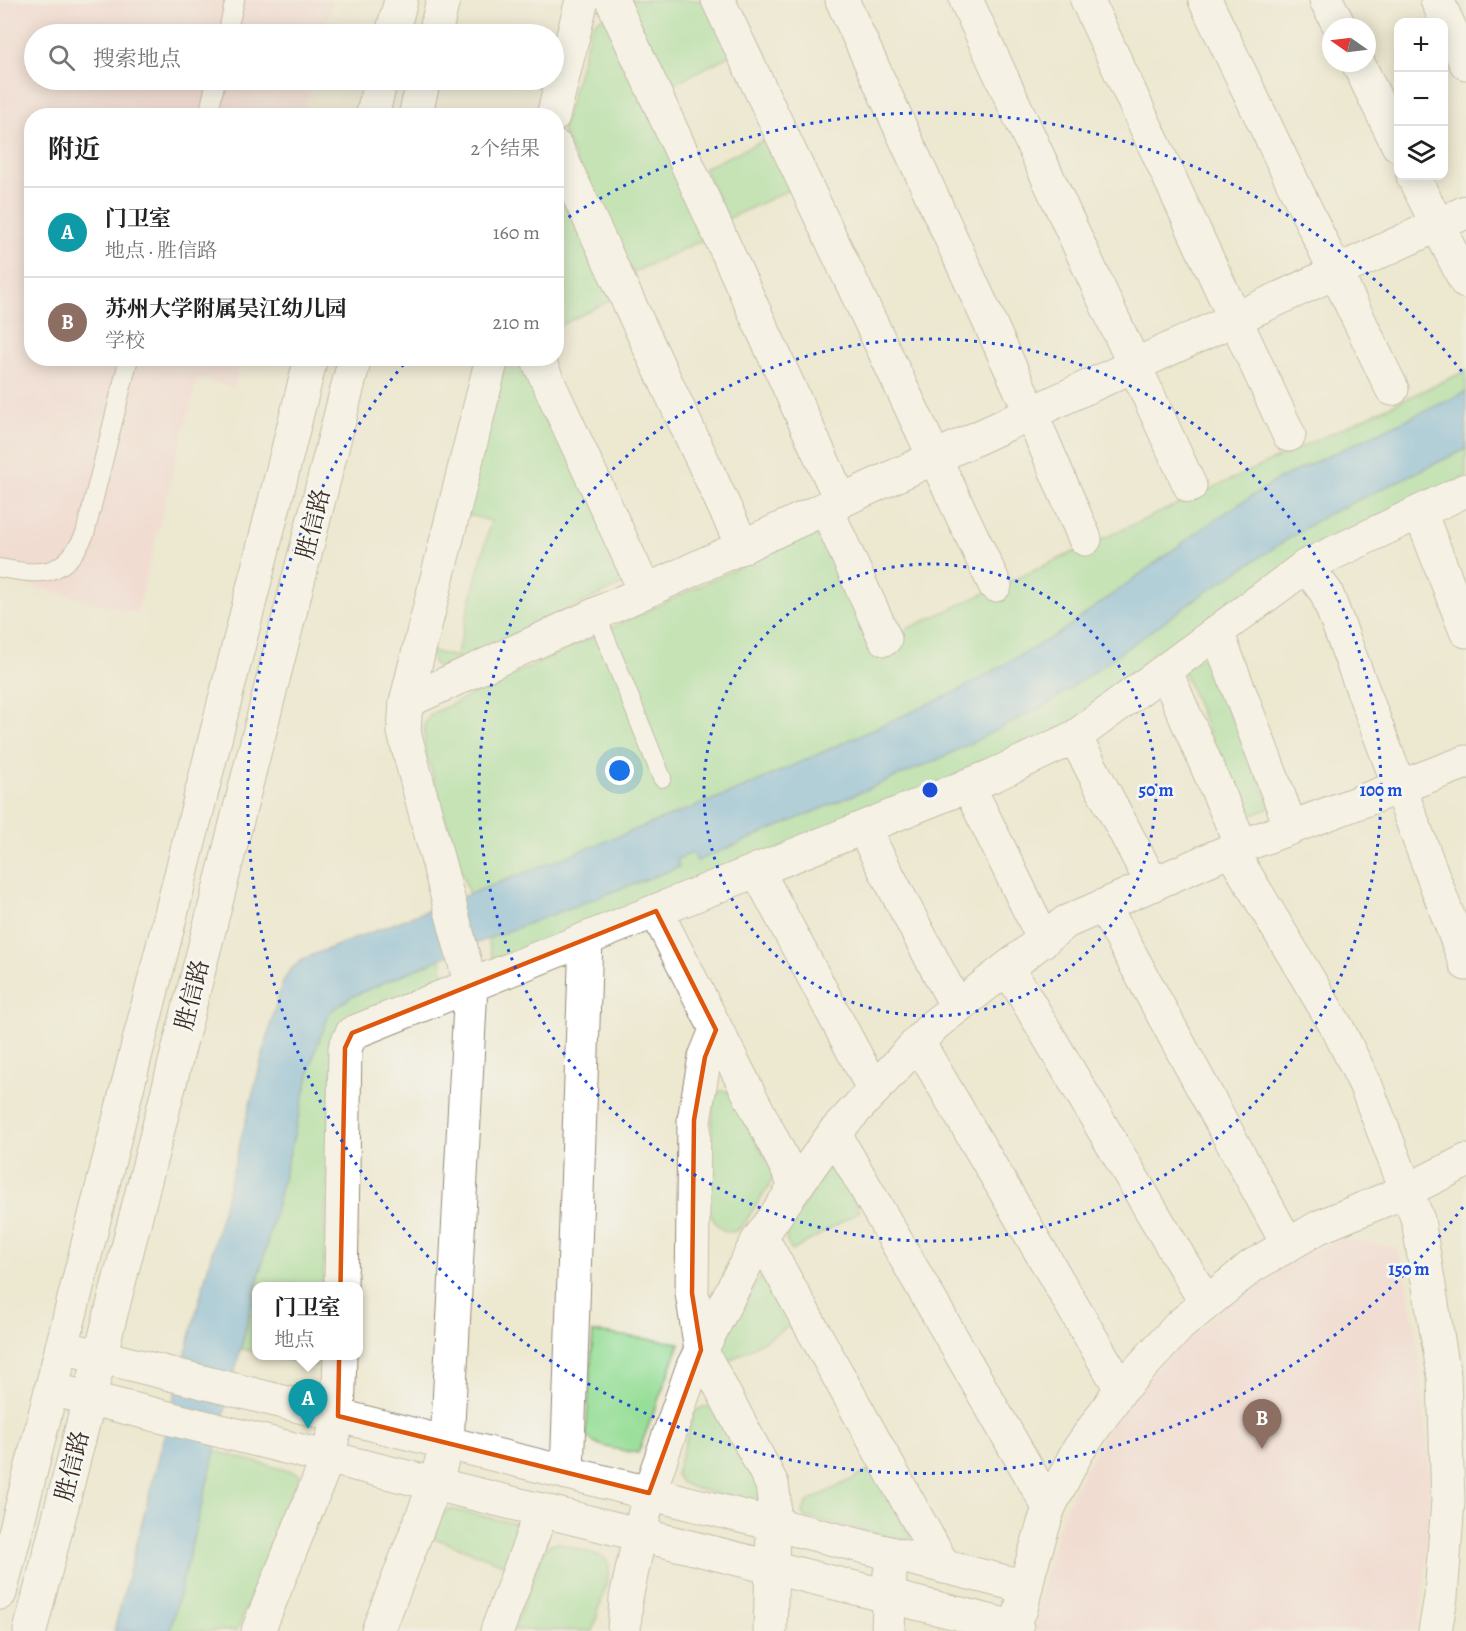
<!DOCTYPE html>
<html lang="zh">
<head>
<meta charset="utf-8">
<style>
	:root { --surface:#fff; --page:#f6f6f6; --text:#222; --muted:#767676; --line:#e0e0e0; --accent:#1f6fb2 }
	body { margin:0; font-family:Alegreya,"Noto Serif SC",serif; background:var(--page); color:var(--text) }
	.controls { position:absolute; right:18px; top:18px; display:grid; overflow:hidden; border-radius:12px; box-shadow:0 3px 15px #0003 }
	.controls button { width:54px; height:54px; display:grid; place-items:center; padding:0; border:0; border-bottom:2px solid var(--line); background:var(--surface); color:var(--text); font:30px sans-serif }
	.compass { position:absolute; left:1322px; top:18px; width:54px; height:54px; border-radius:50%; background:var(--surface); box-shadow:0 3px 15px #0003; rotate:284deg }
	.you { position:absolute; left:620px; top:771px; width:21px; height:21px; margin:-15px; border:4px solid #fff; border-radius:50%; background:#1a73e8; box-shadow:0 0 0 9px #1a73e833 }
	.badge { display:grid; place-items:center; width:39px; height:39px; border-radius:50%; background:var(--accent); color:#fff; font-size:20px; font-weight:700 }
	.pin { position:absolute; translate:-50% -50px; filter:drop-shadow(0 2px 3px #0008) }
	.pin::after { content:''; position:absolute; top:32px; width:21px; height:18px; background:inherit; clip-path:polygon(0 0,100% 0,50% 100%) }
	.popup { position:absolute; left:252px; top:1282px; width:111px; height:78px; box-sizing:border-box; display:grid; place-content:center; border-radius:12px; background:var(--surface); filter:drop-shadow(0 2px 4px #0005); font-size:20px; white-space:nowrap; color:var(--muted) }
	.popup b { font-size:22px; color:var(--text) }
	.popup::after { content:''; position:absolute; left:50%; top:100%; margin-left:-12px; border:12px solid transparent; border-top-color:var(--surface) }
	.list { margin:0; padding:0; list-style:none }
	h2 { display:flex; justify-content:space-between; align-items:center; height:78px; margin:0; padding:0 24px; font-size:26px }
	h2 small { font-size:20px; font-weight:400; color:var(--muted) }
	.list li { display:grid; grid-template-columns:39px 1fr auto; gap:18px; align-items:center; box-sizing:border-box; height:90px; padding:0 24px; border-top:2px solid var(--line) }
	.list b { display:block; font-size:22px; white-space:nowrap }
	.list p { margin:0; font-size:20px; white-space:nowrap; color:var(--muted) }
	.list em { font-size:20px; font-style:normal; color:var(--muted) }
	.icon { flex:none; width:33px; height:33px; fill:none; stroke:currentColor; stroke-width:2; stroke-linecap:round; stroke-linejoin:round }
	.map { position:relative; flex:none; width:1466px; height:1631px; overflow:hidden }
	.search { position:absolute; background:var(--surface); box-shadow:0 3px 15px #0003; left:24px; top:24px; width:540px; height:66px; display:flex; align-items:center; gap:15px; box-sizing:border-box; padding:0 21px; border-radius:33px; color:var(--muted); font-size:22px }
	.panel { position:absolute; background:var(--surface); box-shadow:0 3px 15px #0003; left:24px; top:108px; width:540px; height:258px; border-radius:24px }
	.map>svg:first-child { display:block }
	.built { fill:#f6cfd5 }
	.green { fill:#97de98; stroke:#69845b; stroke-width:1.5 }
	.water { fill:#6bb0e1; stroke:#536d80; stroke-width:1.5 }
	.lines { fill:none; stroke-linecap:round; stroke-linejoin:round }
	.service-casing { stroke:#948977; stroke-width:20 }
	.minor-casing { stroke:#948977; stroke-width:35 }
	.tertiary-casing { stroke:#948977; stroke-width:35 }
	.service { stroke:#fff; stroke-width:18 }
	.minor { stroke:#fff; stroke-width:33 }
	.tertiary { stroke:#fff; stroke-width:33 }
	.marked { fill:none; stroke:#df570d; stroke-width:4.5; stroke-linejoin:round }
	.ring { fill:none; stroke:#1d4ed8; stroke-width:3; stroke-dasharray:3 6 }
	.labels { text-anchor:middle; stroke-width:5; stroke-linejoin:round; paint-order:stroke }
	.street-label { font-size:24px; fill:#3b2a1e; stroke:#f6f6f2 }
	.centre { fill:#1d4ed8; stroke:#f6f6f2; stroke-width:3 }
	.ring-label { font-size:18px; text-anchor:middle; font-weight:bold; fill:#1d4ed8; stroke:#f6f6f2; stroke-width:5; stroke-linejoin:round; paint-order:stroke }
</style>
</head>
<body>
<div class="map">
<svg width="1466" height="1631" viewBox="0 0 1466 1631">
	<rect width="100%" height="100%" fill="#f6f6f2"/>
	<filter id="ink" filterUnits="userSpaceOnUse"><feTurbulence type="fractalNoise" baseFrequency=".0167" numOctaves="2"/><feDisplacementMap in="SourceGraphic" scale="12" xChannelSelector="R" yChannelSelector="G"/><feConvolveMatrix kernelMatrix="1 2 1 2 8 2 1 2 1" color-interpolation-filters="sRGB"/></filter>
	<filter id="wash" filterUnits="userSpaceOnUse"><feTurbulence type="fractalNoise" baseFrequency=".008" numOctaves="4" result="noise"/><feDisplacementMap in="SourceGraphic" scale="24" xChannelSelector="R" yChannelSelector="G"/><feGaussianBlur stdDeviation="1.35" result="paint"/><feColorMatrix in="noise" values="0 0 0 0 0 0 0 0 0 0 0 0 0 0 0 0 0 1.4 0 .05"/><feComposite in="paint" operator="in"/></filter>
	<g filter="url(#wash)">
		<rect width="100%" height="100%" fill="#ede8d0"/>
		<g class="built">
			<path d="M0,0H333L324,34H34V80H313L304,115L32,116V358L242,359L234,388L197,379L137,613L0,578Z"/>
			<path d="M1339,1239L1397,1247L1408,1288L1418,1344L1430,1480L1427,1560L1417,1631H1031L1061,1518L1079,1480L1114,1418L1163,1362L1233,1299L1301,1255Z"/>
		</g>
		<g class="green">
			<path d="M626,0H711L737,52L667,87Z"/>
			<path d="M602,18L610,20L709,237L630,274L562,131L591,28L596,21Z"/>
			<path d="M775,135L798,186L727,219L704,168Z"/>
			<path d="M557,184L617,297L557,327Z"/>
			<path d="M502,359H529L632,580L439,669L433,662L430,651L456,657L491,521L465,514Z"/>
			<path d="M1466,371V392L1279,479L1217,518L1058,634L960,690L743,788L469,895L425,750L424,725L431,714L804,536L826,533L879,642Z"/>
			<path d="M1466,449V476L1058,735L503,963L493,958L487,939L679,867L676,859L693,853L697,861L941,758L1048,704L1210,589L1324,516Z"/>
			<path d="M1205,655L1215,658L1270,808L1244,818L1183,670Z"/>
			<path d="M441,958L445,982L344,1024L332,1078L323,1286H257V1352L241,1349L315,1051C319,1039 322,1020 330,1011C349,992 415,970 441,958Z"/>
			<path d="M721,1091H729L774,1172C772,1185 764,1194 756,1205C752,1211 748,1219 743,1225C727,1243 712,1222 708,1206L713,1103L715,1096Z"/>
			<path d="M835,1165L860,1211L792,1251L786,1240L789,1227L827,1169Z"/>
			<path d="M769,1271L796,1322L726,1363L718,1348L762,1274Z"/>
			<path d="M593,1332L680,1343L638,1453C622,1450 595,1448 586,1435Z"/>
			<path d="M270,1356H321L316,1366Z"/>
			<path d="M718,1406L761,1479L758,1503L752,1504L691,1487L682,1483L676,1475L679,1463L695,1411L703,1407Z"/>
			<path d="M215,1451L300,1474L237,1631H170Z"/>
			<path d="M876,1467L911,1536L909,1541L805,1517L802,1513L807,1502Z"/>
			<path d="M451,1509L517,1524L523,1528L509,1566L429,1536C434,1524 438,1513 451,1509Z"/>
			<path d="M559,1543L603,1557L608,1562L609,1573L593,1631L514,1630L544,1550L550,1544Z"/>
		</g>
		<path class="water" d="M1466,392V449L1324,516L1210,589L1048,704L941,758L697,861L693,853L677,859L679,867L487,939L353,996L330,1012L315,1051L170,1631H114L276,1004C282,982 285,971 305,958L743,788L960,690L1058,634L1217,518L1279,479Z"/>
	</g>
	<g filter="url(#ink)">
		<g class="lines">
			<g class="service-casing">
				<g id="service">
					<path d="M227,34L235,0"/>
					<path d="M208,116L216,80"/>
					<path d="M0,568C44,576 64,577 85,534L129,358"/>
					<path d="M596,614L662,778"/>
				</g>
			</g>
			<g class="minor-casing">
				<g id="minor">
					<path d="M612,0L841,501"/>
					<path d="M718,0L995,585"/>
					<path d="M842,0L1031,413L1085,539"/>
					<path d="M966,0L1190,486"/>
					<path d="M1087,0L1289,435"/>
					<path d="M1205,0L1392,389"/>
					<path d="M1326,0L1340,27"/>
					<path d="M1437,0L1466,63"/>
					<path d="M1358,63L1398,145"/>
					<path d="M553,116L582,0"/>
					<path d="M556,147L743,547"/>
					<path d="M1413,176L1466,282"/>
					<path d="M537,358L645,591"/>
					<path d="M826,508L885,639"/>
					<path d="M1420,512L1466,631"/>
					<path d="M1306,566L1326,592L1466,964"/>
					<path d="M1217,632L1291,828"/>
					<path d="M1166,672L1242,847"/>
					<path d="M406,702L1466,212"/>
					<path d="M1075,737L1153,885"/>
					<path d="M968,785L1044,940"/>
					<path d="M863,828L957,1007"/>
					<path d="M1231,850L1338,1029L1366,1086L1418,1220L1444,1376L1448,1501L1441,1597L1435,1631"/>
					<path d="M757,870L874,1090"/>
					<path d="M1104,906L1288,1245"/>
					<path d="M656,911L796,1186"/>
					<path d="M1008,968L1206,1303"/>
					<path d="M716,1030L705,1057L694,1120L692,1293L701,1350L772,1484L774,1499L770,1631"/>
					<path d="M918,1042L1121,1389"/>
					<path d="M834,1133L1049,1507"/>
					<path d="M761,1236L944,1567"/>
					<path d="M341,1286L345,1048L352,1033L994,775L1075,737L1306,566L1466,490"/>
					<path d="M62,1347L1026,1587"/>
					<path d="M51,1389L1017,1628"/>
					<path d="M567,1473L586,939"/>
					<path d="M1021,1609L1030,1569L1049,1507L1077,1452L1121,1389L1180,1325L1252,1266L1319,1227L1406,1191L1466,1161"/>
					<path d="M258,1631L328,1457L338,1416L340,1356"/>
					<path d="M378,1631L435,1484L447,1443L471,986L404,732L406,702L492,358"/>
					<path d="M497,1631L542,1510"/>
					<path d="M624,1631L626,1598L649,1493L693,1366L757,1242L796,1186L834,1133L934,1025L1066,922L1231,850L1466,762"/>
					<path d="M888,1631L890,1573"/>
				</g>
			</g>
			<g class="tertiary-casing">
				<g id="tertiary">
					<path d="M392,34L401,0"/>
					<path d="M435,34L443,0"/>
					<path d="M372,116L381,80"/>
					<path d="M415,116L424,80"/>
					<path d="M0,1593L311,358"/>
					<path d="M30,1631L355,358"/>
				</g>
			</g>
			<use href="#service" class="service"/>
			<use href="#minor" class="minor"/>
			<use href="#tertiary" class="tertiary"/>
		</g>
	</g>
	<path d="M0 0H1466V1631H0ZM656,911L716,1030L705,1057L694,1120L692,1293L701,1350L649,1493L338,1416L345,1048L352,1033Z" fill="#ede8d0" fill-opacity=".55" fill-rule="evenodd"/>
	<path class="marked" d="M656,911L716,1030L705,1057L694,1120L692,1293L701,1350L649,1493L338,1416L345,1048L352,1033Z"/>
	<g class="ring">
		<circle cx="930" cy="790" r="226"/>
		<circle cx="930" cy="790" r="451"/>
		<path d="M1463 1207A677 677 0 1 1 408 359M561 222A677 677 0 0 1 1463 373"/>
	</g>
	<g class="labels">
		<g class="street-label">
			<text transform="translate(313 524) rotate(-76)" y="8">胜信路</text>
			<text transform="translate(192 995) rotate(-76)" y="8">胜信路</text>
			<text transform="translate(72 1466) rotate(-76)" y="8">胜信路</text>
		</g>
	</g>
	<circle cx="930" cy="790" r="9" class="centre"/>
	<g class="ring-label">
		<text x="1156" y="796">50 m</text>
		<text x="1381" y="796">100 m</text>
		<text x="1409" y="1275">150 m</text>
	</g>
</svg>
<div class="controls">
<button>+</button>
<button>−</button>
<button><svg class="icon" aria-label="layers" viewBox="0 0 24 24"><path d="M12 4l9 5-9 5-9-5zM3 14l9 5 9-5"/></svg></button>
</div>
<svg class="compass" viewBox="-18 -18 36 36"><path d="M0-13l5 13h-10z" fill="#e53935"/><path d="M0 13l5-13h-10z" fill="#767676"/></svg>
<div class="you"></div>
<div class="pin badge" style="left:308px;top:1429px;background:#0f9aa8">A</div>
<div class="popup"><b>门卫室</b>地点</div>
<div class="pin badge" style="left:1262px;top:1449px;background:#8d6e63">B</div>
<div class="search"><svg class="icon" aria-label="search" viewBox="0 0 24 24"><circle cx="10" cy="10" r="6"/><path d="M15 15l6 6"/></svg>搜索地点</div>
<section class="panel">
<h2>附近<small>2个结果</small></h2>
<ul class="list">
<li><span class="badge" style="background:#0f9aa8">A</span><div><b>门卫室</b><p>地点 · 胜信路</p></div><em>160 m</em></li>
<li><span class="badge" style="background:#8d6e63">B</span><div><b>苏州大学附属吴江幼儿园</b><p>学校</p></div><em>210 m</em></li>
</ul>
</section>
</div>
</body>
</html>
